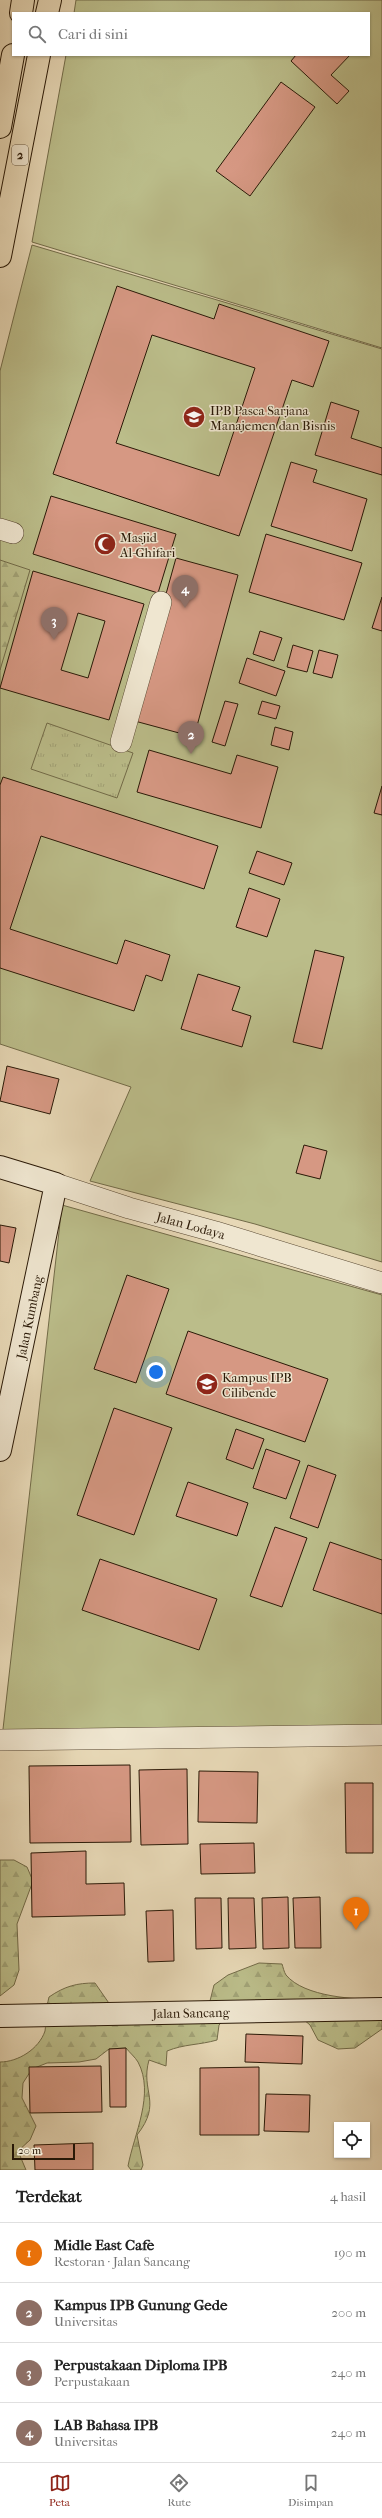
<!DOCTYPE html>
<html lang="id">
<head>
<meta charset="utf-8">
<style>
	:root { --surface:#fff; --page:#f2f2f2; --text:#222; --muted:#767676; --line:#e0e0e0; --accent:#8f2418 }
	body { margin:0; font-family:"IM FELL French Canon",serif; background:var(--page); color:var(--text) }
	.controls { position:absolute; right:12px; bottom:12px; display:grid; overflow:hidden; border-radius:0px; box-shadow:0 1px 3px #0004 }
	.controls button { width:36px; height:36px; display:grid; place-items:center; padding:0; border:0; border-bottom:1px solid var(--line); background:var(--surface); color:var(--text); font:20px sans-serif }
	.scale { position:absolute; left:12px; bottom:10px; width:63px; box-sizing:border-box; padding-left:4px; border:2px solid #2a1907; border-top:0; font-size:11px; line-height:14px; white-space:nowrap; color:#2a1907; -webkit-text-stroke:3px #efe6d0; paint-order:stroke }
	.you { position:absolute; left:156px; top:1372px; width:14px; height:14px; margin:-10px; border:3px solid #fff; border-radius:50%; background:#1a73e8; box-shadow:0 0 0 6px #1a73e833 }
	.badge { display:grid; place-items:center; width:26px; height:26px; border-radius:50%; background:var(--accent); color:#fff; font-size:13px; font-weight:700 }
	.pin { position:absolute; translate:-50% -33px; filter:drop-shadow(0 1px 2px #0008) }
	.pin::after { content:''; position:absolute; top:21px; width:14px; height:12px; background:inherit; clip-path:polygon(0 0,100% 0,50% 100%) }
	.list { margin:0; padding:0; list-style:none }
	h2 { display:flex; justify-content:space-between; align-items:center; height:52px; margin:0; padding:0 16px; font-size:17px }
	h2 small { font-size:13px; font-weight:400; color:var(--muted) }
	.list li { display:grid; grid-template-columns:26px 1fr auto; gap:12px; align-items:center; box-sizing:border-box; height:60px; padding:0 16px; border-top:1px solid var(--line) }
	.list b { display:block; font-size:15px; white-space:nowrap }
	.list p { margin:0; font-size:13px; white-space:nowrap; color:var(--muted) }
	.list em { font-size:13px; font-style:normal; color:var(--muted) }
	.icon { flex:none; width:22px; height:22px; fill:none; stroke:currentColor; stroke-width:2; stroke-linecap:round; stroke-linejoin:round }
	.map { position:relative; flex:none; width:382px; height:2170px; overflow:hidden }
	.search { position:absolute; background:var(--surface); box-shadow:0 1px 3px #0004; left:12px; right:12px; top:12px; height:44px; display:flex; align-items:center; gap:10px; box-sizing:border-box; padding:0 14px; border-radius:0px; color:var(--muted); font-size:15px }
	.sheet { height:292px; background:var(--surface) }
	nav { display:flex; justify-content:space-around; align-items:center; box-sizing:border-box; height:56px; border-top:1px solid var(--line); background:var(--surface); font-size:11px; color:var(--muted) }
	nav a { display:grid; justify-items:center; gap:2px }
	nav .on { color:var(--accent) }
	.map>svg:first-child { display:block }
	.green { fill:#bbbd8a; stroke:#726b48 }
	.forest { fill:url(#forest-firs); stroke:#726b48 }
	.park { fill:url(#park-tufts); stroke:#726b48 }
	.building { fill:#d69883; stroke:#2a1907; fill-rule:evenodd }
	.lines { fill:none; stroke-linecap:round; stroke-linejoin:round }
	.street-casing { stroke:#594933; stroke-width:22 }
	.secondary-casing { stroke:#2a1907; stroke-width:24 }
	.highway-casing { stroke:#2a1907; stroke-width:24 }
	.street { stroke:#efe6d0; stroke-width:21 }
	.secondary { stroke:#efe6d0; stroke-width:22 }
	.highway { stroke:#e7d8b6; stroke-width:22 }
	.labels { text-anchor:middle; stroke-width:3; stroke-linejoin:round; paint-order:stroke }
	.shield { fill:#efe6d0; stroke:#655643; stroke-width:1 }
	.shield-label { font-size:12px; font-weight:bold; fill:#2a1907 }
	.poi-label { font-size:13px; fill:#2a1907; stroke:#efe6d0; text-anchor:start }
	.street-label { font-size:13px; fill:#2a1907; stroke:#efe6d0 }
</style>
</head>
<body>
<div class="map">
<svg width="382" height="2170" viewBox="0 0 382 2170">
	<defs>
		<pattern id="forest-firs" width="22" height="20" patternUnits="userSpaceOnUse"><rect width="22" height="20" fill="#bbbd8a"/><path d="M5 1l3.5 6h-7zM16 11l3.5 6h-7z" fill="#a1a276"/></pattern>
		<pattern id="park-tufts" width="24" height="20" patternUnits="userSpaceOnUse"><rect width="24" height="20" fill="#bbbd8a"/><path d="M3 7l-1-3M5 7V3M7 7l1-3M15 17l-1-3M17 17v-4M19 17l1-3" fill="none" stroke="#a1a276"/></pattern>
	</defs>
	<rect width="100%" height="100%" fill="#e7d8b6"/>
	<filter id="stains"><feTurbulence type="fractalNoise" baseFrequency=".005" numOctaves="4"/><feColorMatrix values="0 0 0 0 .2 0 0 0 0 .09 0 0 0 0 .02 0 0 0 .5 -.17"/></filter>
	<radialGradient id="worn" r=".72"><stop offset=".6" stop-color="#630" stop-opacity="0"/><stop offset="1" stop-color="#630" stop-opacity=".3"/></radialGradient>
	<g class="green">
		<path d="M76,0H382V348L32,242L66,55H369V13H74Z"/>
		<path d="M32,245L382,349V1262L255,1224L90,1181L131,1087L0,1044V371Z"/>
		<path d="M62,1205L382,1295V1725L2,1738Z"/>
	</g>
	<g class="forest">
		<path d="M0,560L30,570L0,670Z"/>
		<path d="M0,1860H14L27,1867L33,1881L17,1924L19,1970L14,1985L0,1996Z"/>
		<path d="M259,1963L282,1964C283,1967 284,1972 286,1975C304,1997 356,2000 382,1999V2029L355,2048L338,2049L318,2040L310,2025L296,2013H231L219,2025L217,2040C200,2045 184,2044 167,2051L166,2066L149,2060C140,2092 163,2102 137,2135L143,2165L141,2170H131L128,2166C134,2134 155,2094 138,2062C135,2057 130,2053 126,2048L109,2049L96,2059L79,2062L47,2063L32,2069L23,2083L22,2098L36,2126L30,2140L18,2151L26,2170H0V2062C18,2062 39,2049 45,2031C46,2027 45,2020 45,2016C45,2009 48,2003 49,1997C65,1986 77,1983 95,1983L113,2009L200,2014L210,2001L214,1985L228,1975Z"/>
	</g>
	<path class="park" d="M47,723L133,753L117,798L31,769Z"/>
	<g class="building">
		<path d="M296,55H350L331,75L349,91L337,104L291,61Z"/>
		<path d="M281,82L315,107L250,196L216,171Z"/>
		<path d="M117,286L214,319L219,304L329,341L313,387L292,380L239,536L53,474ZM152,335L255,368L219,476L116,443Z"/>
		<path d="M331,402L359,411L351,438L382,448V475L315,455Z"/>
		<path d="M291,462L317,470L313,482L367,499L352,551L271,526Z"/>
		<path d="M51,496L176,534L158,593L33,554Z"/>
		<path d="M266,534L362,563L344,620L249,592Z"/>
		<path d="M176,558L238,575L194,737L131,720Z"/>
		<path d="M33,571L144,604L109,720L0,688ZM78,613L105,621L88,678L61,670Z"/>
		<path d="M382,597V631L372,628Z"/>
		<path d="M260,631L282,638L274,661L253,654Z"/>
		<path d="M293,645L313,651L307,672L287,667Z"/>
		<path d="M319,650L338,655L332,678L313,673Z"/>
		<path d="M247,658L285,671L276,696L239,683Z"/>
		<path d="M225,701L238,704L225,746L212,742Z"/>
		<path d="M262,701L280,706L276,719L258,714Z"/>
		<path d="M275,727L293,732L289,750L271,745Z"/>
		<path d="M149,750L231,774L237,755L278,767L261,828L137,792Z"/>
		<path d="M3,777L218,846L204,889L41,836L10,929L117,964L125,940L170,955L162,981L146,975L134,1011L0,968V785Z"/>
		<path d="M382,786V815L374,813Z"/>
		<path d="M257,851L292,863L284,885L249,873Z"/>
		<path d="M249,888L280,899L267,937L236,927Z"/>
		<path d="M315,950L344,957L322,1049L293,1042Z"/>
		<path d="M198,974L240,987L232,1010L251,1016L242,1047L181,1029Z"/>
		<path d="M7,1066L59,1079L50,1114L0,1101Z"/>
		<path d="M304,1145L327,1151L320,1179L296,1173Z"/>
		<path d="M0,1225L16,1228L9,1263L0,1261Z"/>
		<path d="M127,1275L169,1289L136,1383L94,1369Z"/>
		<path d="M188,1331L328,1379L305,1442L166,1394Z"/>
		<path d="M114,1408L172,1428L134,1535L77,1515Z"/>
		<path d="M236,1429L264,1439L253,1469L226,1459Z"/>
		<path d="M266,1449L300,1461L286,1499L253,1488Z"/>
		<path d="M308,1465L336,1475L318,1528L290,1518Z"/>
		<path d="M188,1482L248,1503L237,1536L176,1516Z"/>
		<path d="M275,1527L307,1538L282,1607L250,1596Z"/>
		<path d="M330,1542L382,1560V1614L313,1590Z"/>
		<path d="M100,1559L217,1599L199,1650L82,1610Z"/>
		<path d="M130,1765L131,1842L30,1843L29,1766Z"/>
		<path d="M187,1769L188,1844L141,1845L139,1770Z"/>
		<path d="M199,1771L258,1772L257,1823L198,1822Z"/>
		<path d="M345,1783H373V1853H346Z"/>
		<path d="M254,1843L255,1873L201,1874L200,1844Z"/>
		<path d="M86,1851V1884L124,1883L125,1915L32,1917L31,1853Z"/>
		<path d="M288,1897L289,1948L263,1949L262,1898Z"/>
		<path d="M320,1897L321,1948H295L293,1898Z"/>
		<path d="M195,1898H221L222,1948L196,1949Z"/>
		<path d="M228,1898H254L256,1948L229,1949Z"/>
		<path d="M173,1910L174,1961L148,1962L146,1911Z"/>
		<path d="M246,2034L303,2036L302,2064L245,2062Z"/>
		<path d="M126,2048V2107H110L109,2049Z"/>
		<path d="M101,2066L102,2112L30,2113L29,2067Z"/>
		<path d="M259,2067V2135H200V2068Z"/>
		<path d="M266,2094L310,2095L309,2132L264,2131Z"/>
		<path d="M93,2143V2170H35L34,2145Z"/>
	</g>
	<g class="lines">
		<g class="street-casing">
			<g id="street">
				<path d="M0,529L13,533"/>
				<path d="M121,742L161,602"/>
				<path id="s1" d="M56,1184L129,1208L216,1232L382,1283"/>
				<path d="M0,1740L382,1735"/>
			</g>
		</g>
		<g class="secondary-casing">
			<g id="secondary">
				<path d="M0,1167L56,1184L0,1450"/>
				<path id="s2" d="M0,2016L382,2009"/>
			</g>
		</g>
		<g class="highway-casing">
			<g id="highway">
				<path d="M21,13L23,0"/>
				<path d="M47,13L50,0"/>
				<path d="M0,127L13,55"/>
				<path d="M0,256L39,55"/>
			</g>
		</g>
		<use href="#street" class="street"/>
		<use href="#secondary" class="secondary"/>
		<use href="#highway" class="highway"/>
	</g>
	<defs>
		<g id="university-disc" transform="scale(1.15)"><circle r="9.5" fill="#8f2418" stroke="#efe6d0"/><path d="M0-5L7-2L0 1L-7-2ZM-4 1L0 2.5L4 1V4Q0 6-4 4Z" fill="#fff"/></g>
		<g id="mosque-disc" transform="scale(1.15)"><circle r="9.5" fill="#8f2418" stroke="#efe6d0"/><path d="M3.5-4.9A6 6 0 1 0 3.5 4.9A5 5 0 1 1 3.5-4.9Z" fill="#fff"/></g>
	</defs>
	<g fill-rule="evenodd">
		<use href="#university-disc" x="194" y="417"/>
		<use href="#mosque-disc" x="105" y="544"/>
		<use href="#university-disc" x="207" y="1384"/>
	</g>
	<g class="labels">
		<rect class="shield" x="12" y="145" width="16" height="20" rx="3"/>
		<g class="shield-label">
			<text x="20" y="159">2</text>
		</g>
		<g class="poi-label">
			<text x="210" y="415">IPB Pasca Sarjana<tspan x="210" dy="15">Manajemen dan Bisnis</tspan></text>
			<text x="120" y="542">Masjid<tspan x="120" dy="15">Al-Ghifari</tspan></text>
			<text x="222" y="1382">Kampus IPB<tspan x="222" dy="15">Cilibende</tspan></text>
		</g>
		<g class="street-label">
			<text dy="5" stroke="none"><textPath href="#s1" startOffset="141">Jalan Lodaya</textPath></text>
			<text transform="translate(29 1317) rotate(-78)" y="5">Jalan Kumbang</text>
			<text dy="5" stroke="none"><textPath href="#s2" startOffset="191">Jalan Sancang</textPath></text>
		</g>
	</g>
	<rect width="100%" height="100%" filter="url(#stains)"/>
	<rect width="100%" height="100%" fill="url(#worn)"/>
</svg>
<div class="controls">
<button><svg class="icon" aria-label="locate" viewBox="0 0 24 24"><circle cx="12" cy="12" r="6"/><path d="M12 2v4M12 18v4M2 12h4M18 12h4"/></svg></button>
</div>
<div class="scale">20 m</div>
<div class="you"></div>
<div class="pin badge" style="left:356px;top:1930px;background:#e8710a">1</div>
<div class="pin badge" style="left:191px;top:754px;background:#8d6e63">2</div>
<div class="pin badge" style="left:54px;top:640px;background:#8d6e63">3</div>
<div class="pin badge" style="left:185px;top:608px;background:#8d6e63">4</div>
<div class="search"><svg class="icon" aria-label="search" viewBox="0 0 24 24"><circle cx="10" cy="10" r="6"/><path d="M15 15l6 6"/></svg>Cari di sini</div>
</div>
<section class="sheet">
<h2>Terdekat<small>4 hasil</small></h2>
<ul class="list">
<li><span class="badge" style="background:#e8710a">1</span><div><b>Midle East Cafe</b><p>Restoran · Jalan Sancang</p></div><em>190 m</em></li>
<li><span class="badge" style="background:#8d6e63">2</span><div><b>Kampus IPB Gunung Gede</b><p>Universitas</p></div><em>200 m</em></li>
<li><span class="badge" style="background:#8d6e63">3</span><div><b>Perpustakaan Diploma IPB</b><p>Perpustakaan</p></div><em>240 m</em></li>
<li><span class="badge" style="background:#8d6e63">4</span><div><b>LAB Bahasa IPB</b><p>Universitas</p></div><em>240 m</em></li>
</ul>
</section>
<nav>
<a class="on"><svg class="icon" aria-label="map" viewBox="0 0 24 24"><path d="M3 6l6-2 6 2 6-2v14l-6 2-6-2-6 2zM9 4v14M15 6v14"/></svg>Peta</a>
<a><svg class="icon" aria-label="directions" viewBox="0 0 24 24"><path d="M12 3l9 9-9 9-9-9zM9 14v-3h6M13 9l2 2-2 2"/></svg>Rute</a>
<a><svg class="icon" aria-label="saved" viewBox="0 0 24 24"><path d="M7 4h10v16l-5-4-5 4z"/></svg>Disimpan</a>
</nav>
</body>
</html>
